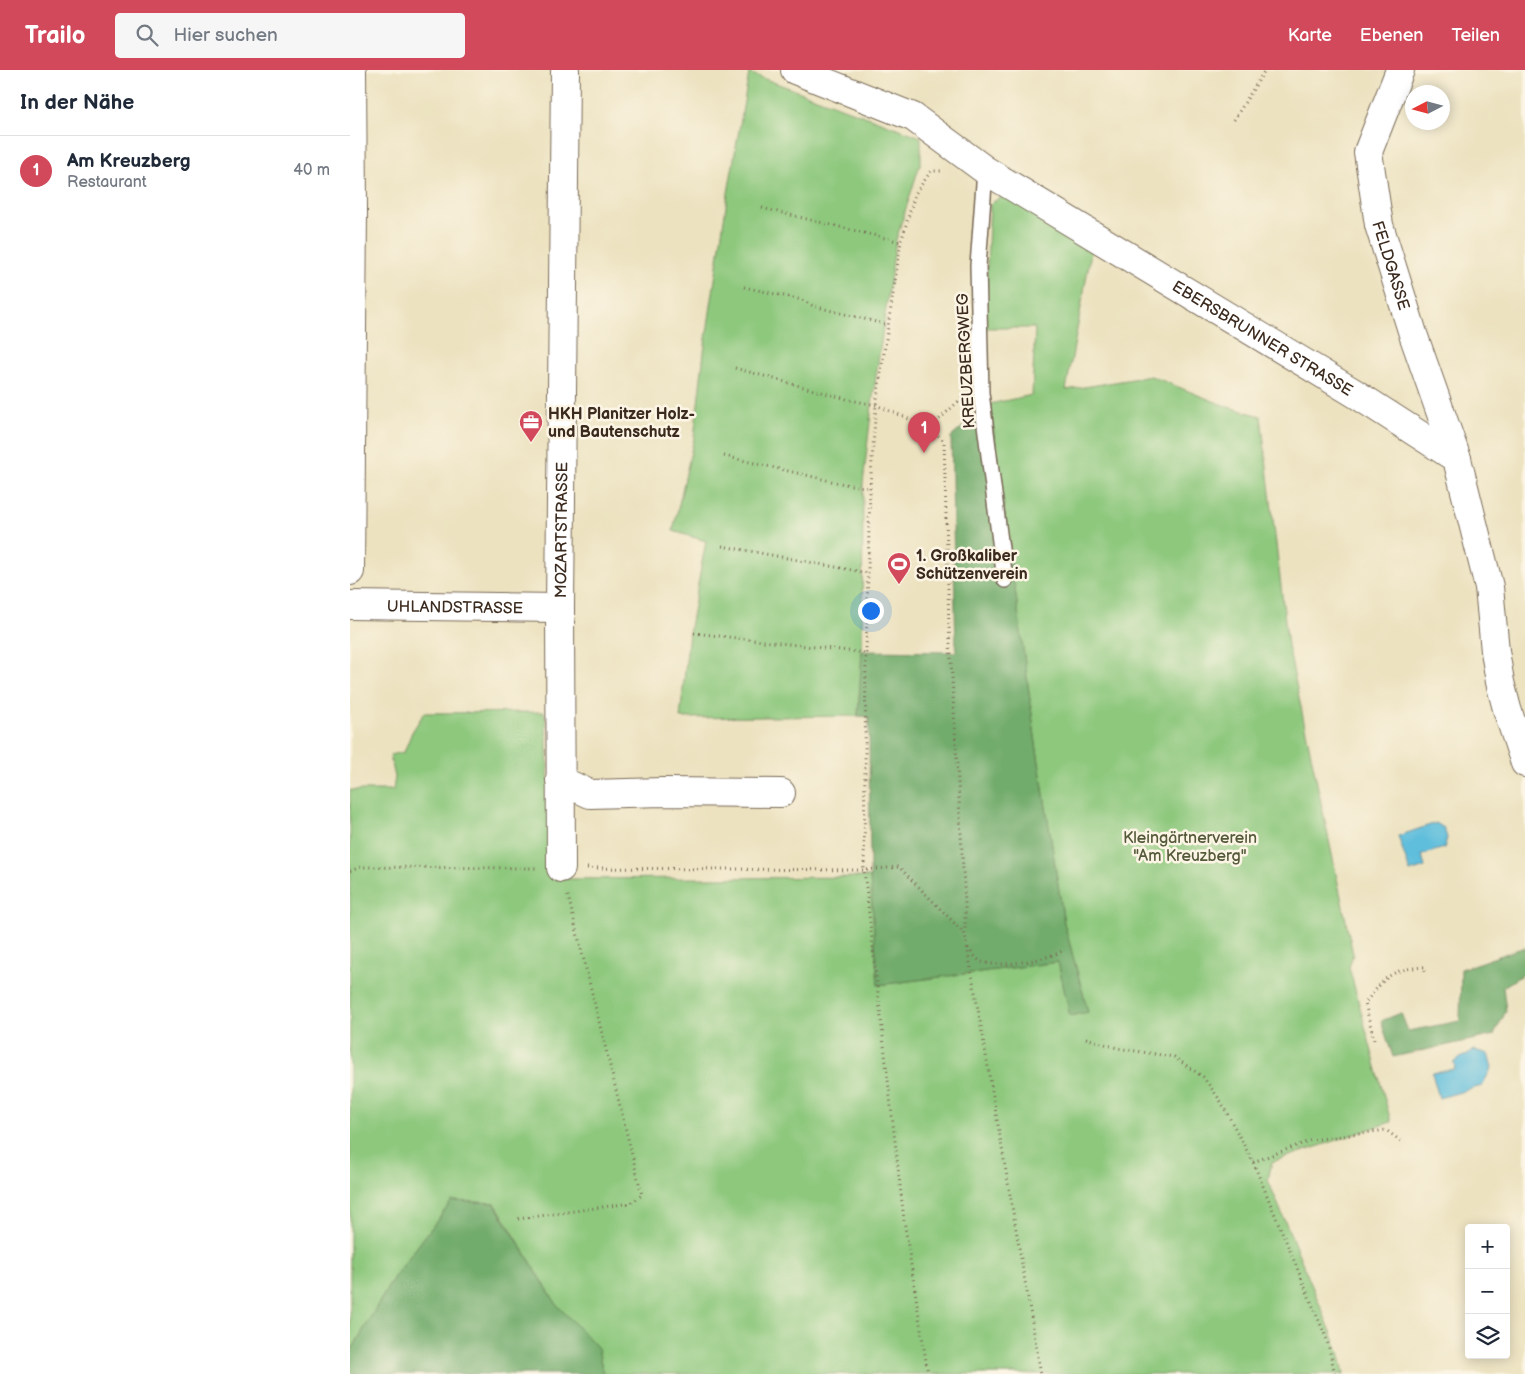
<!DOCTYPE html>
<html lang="de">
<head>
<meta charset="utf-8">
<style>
	:root { --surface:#fff; --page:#f6f6f7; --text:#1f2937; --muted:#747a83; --line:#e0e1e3; --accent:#d1495b }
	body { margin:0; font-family:"Balsamiq Sans",sans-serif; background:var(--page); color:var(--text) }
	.controls { position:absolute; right:15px; bottom:15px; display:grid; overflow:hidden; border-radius:5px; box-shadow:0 2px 12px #0003 }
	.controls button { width:45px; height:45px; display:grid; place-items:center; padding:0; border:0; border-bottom:1px solid var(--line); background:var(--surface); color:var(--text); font:25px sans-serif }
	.compass { position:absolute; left:1055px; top:15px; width:45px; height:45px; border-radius:50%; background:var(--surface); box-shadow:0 2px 12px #0003; rotate:264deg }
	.you { position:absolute; left:520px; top:540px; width:18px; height:18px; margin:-12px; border:4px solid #fff; border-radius:50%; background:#1a73e8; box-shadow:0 0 0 8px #1a73e833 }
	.badge { display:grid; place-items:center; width:32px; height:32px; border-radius:50%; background:var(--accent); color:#fff; font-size:16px; font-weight:700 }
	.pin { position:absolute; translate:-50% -41px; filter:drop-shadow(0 1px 2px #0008) }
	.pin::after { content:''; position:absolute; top:26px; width:18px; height:15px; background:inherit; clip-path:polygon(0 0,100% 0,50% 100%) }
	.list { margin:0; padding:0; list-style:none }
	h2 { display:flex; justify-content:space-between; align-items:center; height:65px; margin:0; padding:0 20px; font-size:21px }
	h2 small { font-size:16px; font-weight:400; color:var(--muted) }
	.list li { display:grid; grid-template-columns:32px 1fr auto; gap:15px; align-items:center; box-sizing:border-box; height:70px; padding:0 20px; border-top:1px solid var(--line) }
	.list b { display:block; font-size:19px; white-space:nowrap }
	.list p { margin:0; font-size:16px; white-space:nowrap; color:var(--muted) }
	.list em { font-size:16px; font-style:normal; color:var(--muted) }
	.icon { flex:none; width:28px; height:28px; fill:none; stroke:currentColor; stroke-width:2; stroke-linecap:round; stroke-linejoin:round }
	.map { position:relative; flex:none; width:1175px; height:1304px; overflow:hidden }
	header { display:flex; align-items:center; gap:30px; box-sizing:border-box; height:70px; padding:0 25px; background:var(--accent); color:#fff }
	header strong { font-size:24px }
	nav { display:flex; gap:28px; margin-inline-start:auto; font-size:18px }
	.search { width:350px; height:45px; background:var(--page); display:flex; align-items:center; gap:12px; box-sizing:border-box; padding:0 18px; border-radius:5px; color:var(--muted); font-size:19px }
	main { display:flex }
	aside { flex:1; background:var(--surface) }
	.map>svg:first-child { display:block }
	.green { fill:#8dc87d; stroke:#64794e }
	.forest { fill:#72ac6c; stroke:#566b45 }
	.water { fill:#5ebedc; stroke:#4c747d }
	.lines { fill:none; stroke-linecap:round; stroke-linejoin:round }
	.lane-casing { stroke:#796a57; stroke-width:18 }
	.street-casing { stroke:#796a57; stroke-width:30 }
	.path { stroke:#796a57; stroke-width:3; stroke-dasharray:1 4; stroke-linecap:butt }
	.lane { stroke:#fff; stroke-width:15 }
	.street { stroke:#fff; stroke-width:28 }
	.labels { text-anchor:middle; stroke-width:5; stroke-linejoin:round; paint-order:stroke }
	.street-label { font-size:16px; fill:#3b2a1e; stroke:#fcf5e5 }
	.poi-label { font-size:16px; font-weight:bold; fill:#3b2a1e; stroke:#fcf5e5; text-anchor:start }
	.park-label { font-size:16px; fill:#54593a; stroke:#fcf5e5 }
</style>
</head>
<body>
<header>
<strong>Trailo</strong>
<div class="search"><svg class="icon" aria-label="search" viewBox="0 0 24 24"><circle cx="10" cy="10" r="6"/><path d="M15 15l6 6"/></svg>Hier suchen</div>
<nav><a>Karte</a><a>Ebenen</a><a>Teilen</a></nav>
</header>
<main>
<aside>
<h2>In der Nähe<small></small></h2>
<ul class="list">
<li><span class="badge">1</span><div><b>Am Kreuzberg</b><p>Restaurant</p></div><em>40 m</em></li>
</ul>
</aside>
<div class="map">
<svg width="1175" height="1304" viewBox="0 0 1175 1304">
	<rect width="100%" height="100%" fill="#fcf5e5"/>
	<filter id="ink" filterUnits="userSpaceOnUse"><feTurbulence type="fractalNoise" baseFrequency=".02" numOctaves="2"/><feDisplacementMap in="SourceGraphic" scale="10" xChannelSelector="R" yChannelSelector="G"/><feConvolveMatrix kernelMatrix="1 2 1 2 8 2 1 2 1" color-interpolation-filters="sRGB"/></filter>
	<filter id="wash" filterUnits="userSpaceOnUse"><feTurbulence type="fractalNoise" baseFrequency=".0096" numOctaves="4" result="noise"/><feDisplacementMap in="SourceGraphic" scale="20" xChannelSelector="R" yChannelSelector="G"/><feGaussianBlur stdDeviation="1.12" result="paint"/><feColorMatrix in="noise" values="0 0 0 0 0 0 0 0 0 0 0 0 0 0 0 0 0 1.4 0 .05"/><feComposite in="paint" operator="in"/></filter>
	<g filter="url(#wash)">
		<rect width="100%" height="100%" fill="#ece2c0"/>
		<g class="green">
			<path d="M399,3L571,67V91L546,170L522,334L513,414L512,581L508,646L330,648L339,563L356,471L323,461L344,368L354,282L378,123Z"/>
			<path d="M656,124L742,177L716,320L801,306L878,337L911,346L938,576L1003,884L999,897L1041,1052L922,1092L918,1110L989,1281L994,1304H253L248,1278L207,1235L145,1133L102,1131L44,1207L0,1283V720H43L45,707L40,685L54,682L62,662L74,643L194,642L196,650L202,788L204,809L520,807L528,915L708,892L720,945L738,942L714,853L685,667L640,334L682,325L685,258H634L640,134Z"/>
		</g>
		<g class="forest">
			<path d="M640,334L685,667L714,853L738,942L720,946L708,892L528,915L520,807L519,647L508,646L512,581L606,582L601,367Z"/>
			<path d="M1175,877V903L1153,917L1156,941L1144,965L1043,987L1031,951L1051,943L1058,961L1110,951L1111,899Z"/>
			<path d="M102,1131L144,1133L207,1235L248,1278L253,1304H0V1283L44,1207Z"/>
		</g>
		<g class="water">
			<path d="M1086,753L1094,758L1097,768L1094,778L1072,785L1075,797L1060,802L1048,766Z"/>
			<path d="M1124,980L1138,984L1142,997L1132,1016L1089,1028L1082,1003L1105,999L1104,992Z"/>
		</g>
	</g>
	<g filter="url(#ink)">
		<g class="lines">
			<g class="lane-casing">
				<path id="lane" d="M635,100L628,196L631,323L655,510"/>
			</g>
			<g class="street-casing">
				<g id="street">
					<path id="s1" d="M445,0L563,47L635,100L1006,324L1107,389L1139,517L1145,581L1150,612L1157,639L1175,693"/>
					<path id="s2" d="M1050,0L1018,82L1029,155L1064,267L1107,389"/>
					<path d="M0,501L3,140L2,0"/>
					<path id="s3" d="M0,535L210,538"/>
					<path d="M210,710L240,724L313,722L431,723"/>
					<path id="s4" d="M211,798L210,538L215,0"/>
				</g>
			</g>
			<g class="path">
				<path d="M884,50L915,0"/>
				<path d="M412,138L551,172"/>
				<path d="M394,217L452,230L463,236L538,255"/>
				<path d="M385,298L500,330L526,335L580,358"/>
				<path d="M612,328L580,358L594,371L599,555L615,834V864L691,1304"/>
				<path d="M374,386L494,414L520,418"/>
				<path d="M372,476L518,503"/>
				<path d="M344,563L516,583"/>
				<path d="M237,798L514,800L549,797L615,864"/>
				<path d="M0,801L11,797L186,798"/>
				<path d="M618,878C622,883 627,890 632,892C649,898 696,890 712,881"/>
				<path d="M736,968L767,978L824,987L853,1007L870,1030L903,1092L977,1270L985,1304"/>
				<path d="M1024,970L1015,933C1036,907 1039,899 1075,897V901"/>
				<path d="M903,1092L962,1070L1036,1060L1052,1072"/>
				<path d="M168,1149L281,1133L292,1125L217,822"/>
				<path d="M578,1304L554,1150L514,800L516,583L520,418L526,335L551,172L565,124L581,101H591"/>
			</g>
			<use href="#lane" class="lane"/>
			<use href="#street" class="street"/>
		</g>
	</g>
	<defs>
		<g id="office-pin" transform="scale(1.25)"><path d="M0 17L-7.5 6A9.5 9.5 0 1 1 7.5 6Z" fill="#d1495b" stroke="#fcf5e5"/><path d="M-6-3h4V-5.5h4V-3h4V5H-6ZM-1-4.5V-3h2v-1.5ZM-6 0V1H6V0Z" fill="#fff"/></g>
		<g id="stadium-pin" transform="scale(1.25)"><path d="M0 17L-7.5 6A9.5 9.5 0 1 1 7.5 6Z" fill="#d1495b" stroke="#fcf5e5"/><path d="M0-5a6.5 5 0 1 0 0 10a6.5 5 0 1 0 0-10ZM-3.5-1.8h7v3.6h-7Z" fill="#fff"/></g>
	</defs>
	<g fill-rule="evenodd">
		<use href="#office-pin" x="181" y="352"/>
		<use href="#stadium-pin" x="549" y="494"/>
	</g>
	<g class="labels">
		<g class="street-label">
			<text dy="6" stroke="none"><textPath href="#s2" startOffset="204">FELDGASSE</textPath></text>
			<text dy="6" stroke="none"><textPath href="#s1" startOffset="541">EBERSBRUNNER STRASSE</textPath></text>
			<text transform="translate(615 291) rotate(-93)" y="6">KREUZBERGWEG</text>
			<text dy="6" stroke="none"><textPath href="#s4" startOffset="338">MOZARTSTRASSE</textPath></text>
			<text dy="6" stroke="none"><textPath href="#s3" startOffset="105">UHLANDSTRASSE</textPath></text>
		</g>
		<g class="poi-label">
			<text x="198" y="349">HKH Planitzer Holz-<tspan x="198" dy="18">und Bautenschutz</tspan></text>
			<text x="566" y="491">1. Großkaliber<tspan x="566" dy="18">Schützenverein</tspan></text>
		</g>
		<g class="park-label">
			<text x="840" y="773">Kleingärtnerverein<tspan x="840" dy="18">"Am Kreuzberg"</tspan></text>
		</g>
	</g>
</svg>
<div class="controls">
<button>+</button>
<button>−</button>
<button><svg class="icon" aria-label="layers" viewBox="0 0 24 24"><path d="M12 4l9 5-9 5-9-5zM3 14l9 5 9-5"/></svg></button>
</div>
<svg class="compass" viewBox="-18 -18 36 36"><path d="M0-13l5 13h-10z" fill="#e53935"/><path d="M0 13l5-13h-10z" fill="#747a83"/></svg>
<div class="you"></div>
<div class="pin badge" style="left:574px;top:383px">1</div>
</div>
</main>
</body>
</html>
